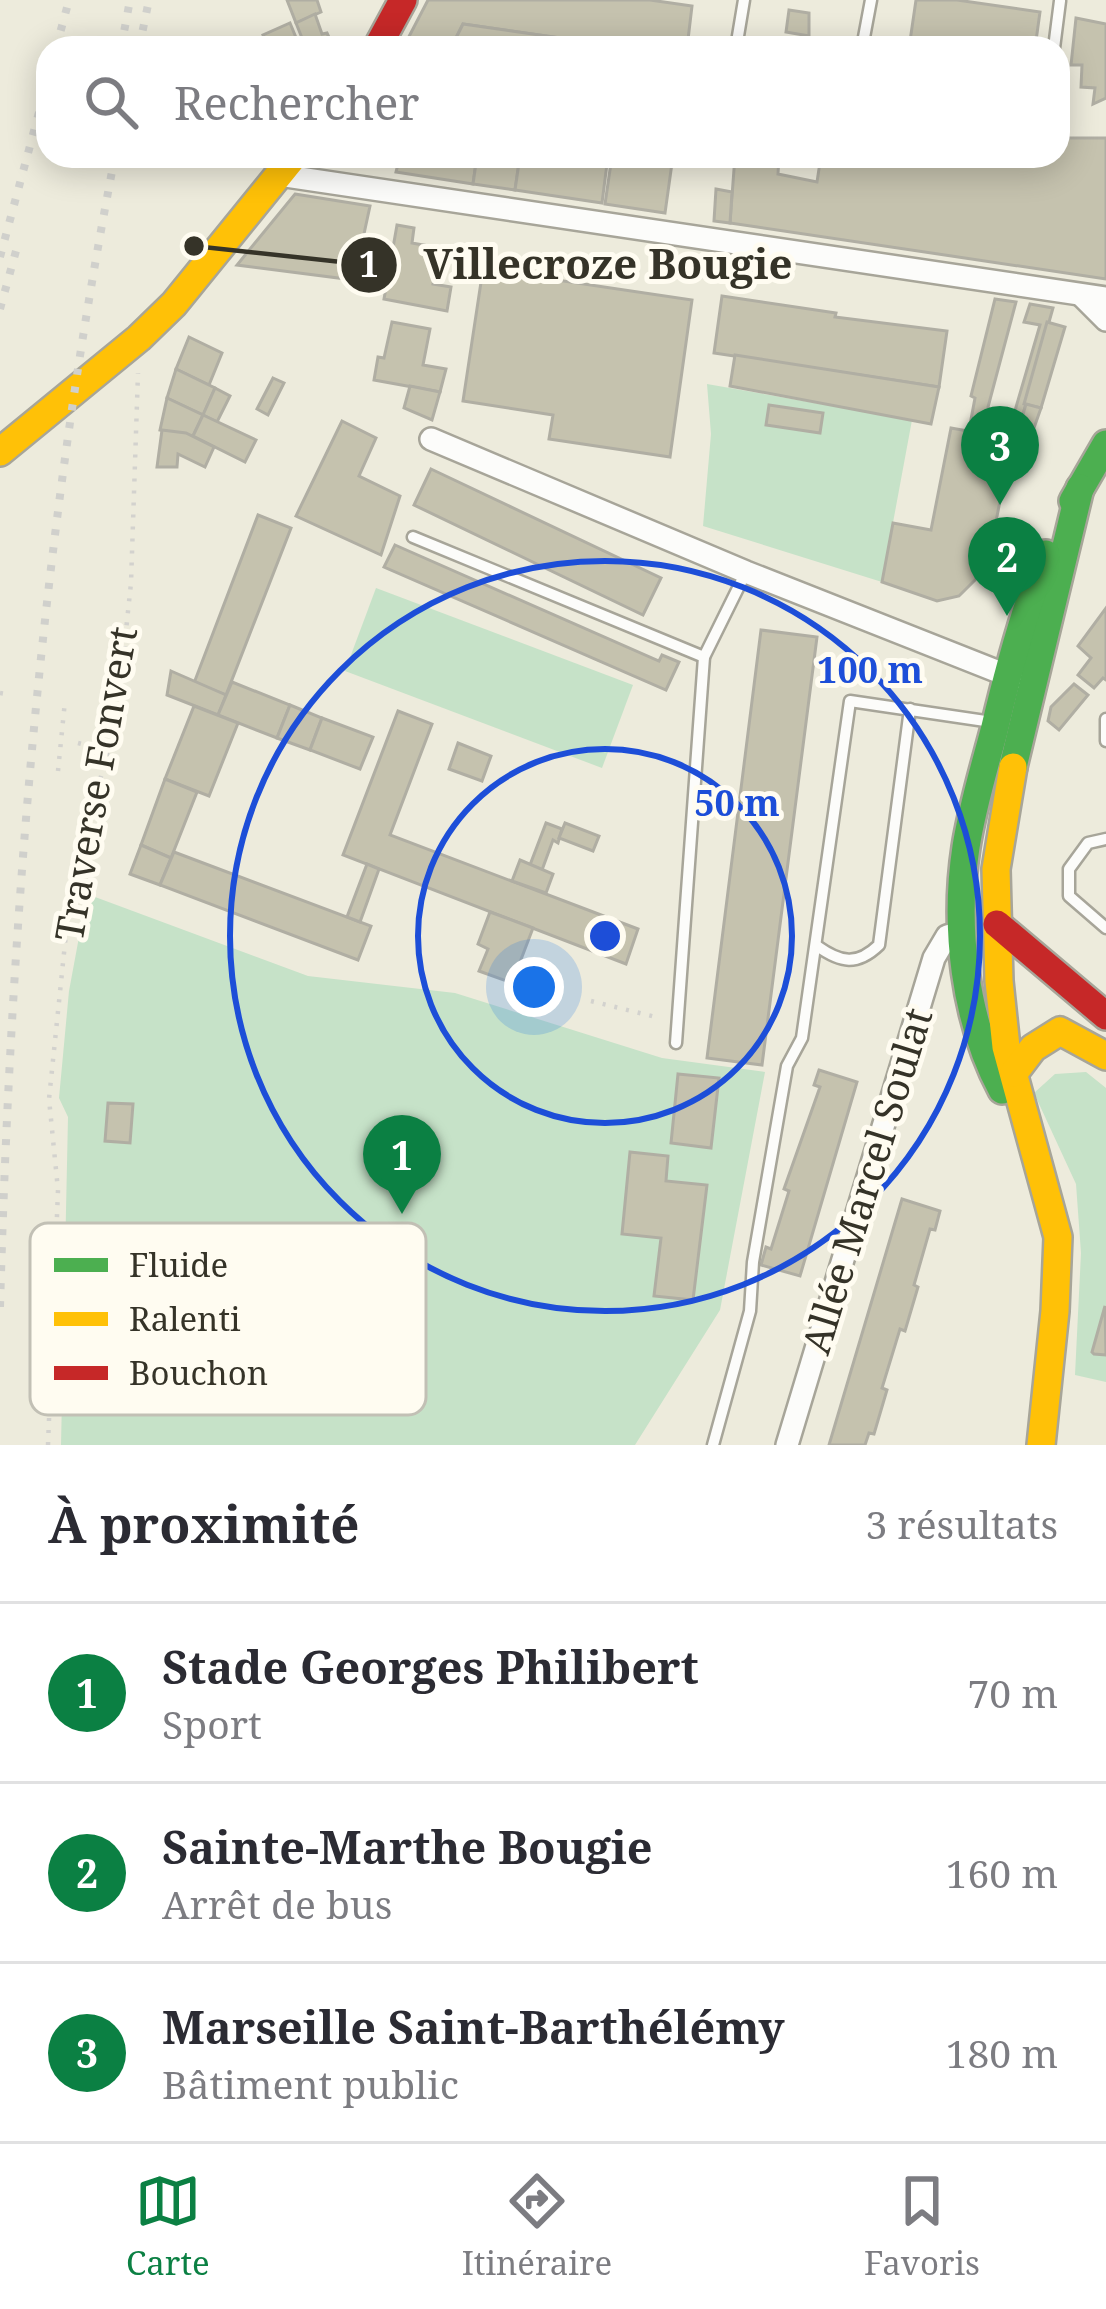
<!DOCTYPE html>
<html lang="fr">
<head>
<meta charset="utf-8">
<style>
	:root { --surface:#fff; --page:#f2f2f3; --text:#2b2b33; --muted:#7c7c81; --line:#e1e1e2; --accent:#0b8043 }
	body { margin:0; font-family:"Noto Serif",serif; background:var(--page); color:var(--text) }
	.you { position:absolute; left:534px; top:987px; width:42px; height:42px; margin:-30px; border:9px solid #fff; border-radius:50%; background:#1a73e8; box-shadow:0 0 0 18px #1a73e833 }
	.badge { display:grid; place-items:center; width:78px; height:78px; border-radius:50%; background:var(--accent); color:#fff; font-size:39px; font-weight:700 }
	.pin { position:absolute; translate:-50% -99px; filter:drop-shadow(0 3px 6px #0008) }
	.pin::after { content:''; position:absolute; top:63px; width:42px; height:36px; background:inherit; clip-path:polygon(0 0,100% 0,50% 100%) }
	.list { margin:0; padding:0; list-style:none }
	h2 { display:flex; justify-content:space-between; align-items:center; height:156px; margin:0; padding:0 48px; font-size:51px }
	h2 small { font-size:39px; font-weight:400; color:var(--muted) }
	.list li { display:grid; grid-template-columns:78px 1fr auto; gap:36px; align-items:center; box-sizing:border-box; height:180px; padding:0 48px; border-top:3px solid var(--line) }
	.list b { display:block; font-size:45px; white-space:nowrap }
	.list p { margin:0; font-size:39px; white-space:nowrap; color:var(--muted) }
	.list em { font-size:39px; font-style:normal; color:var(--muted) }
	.icon { flex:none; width:66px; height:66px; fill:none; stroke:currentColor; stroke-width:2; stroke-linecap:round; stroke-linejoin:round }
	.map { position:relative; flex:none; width:1106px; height:1445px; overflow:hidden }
	.search { position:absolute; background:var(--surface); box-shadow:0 6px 30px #0003; left:36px; right:36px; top:36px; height:132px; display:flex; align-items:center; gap:30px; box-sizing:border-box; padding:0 42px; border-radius:36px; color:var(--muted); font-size:45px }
	.sheet { height:696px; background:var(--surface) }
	nav { display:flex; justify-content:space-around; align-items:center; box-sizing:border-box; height:168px; border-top:3px solid var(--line); background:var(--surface); font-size:33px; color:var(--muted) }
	nav a { display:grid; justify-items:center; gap:6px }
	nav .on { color:var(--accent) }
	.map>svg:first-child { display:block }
	.green { fill:#c6e2c8 }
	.building { fill:#c5c2ae; stroke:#b0aea3; stroke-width:3 }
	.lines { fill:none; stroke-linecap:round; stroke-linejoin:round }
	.lane-casing { stroke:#a7a599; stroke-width:15 }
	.street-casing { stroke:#a7a599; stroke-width:26 }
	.fast-casing { stroke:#a7a599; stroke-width:32 }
	.slow-casing { stroke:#a7a599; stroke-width:32 }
	.jam-casing { stroke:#a7a599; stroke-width:32 }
	.path { stroke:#d3d2ce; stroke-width:4.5; stroke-dasharray:3 9; stroke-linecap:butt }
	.lane { stroke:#fcfcfa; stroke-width:10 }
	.street { stroke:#fcfcfa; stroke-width:21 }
	.fast { stroke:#4caf50; stroke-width:27 }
	.slow { stroke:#ffc107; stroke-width:27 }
	.jam { stroke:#c62828; stroke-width:27 }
	.rail { stroke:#d0d0cc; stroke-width:8; stroke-dasharray:6 12; stroke-linecap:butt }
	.ring { fill:none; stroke:#1d4ed8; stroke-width:6 }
	.labels { text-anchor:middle; stroke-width:10; stroke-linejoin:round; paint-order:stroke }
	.street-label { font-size:39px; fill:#353328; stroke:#fffcf1 }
	.key { fill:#fffcf1; stroke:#c2c0b5; stroke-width:3 }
	.key-label { font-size:33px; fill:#353328 }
	.centre { fill:#1d4ed8; stroke:#fffcf1; stroke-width:6 }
	.ring-label { font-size:36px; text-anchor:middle; font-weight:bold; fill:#1d4ed8; stroke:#fffcf1; stroke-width:10; stroke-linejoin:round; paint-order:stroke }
	.leader { fill:none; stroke:#353328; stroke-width:4.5 }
	.callout-dot { fill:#353328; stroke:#fffcf1; stroke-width:4.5 }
	.mark-label { font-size:36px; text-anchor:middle; font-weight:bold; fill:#fff }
	.callout-label { font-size:42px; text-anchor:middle; font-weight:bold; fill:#353328; stroke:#fffcf1; stroke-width:10; stroke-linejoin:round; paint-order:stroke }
</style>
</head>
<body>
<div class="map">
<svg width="1106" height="1445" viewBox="0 0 1106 1445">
	<rect width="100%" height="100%" fill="#edebdc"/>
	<g class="green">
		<path d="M707,384L912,420L882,582L703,526L711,434Z"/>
		<path d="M376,588L633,685L602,768L345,671Z"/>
		<path d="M87,894L308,976L455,993L662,1058L765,1072L720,1310L635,1445H61L68,1117L59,1098L69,991Z"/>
		<path d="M1086,1072L1106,1088V1382L1075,1375L1081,1253L1076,1184L1034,1093L1055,1074Z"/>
	</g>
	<g class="building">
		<path d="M287,0H317L321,12L296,23Z"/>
		<path d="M428,0H650L692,6L687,48H630L463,24L451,48H403Z"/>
		<path d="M916,0H957L1040,12L1035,48H909Z"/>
		<path d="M789,10L809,13V36L786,32Z"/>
		<path d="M315,14L322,34L327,33L334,48H306L296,23Z"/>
		<path d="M1076,18L1106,24V98L1093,104L1095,88L1081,87L1082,65H1071Z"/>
		<path d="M290,23L297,40L282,47L279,39L267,44L263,35Z"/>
		<path d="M463,24L630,48H451Z"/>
		<path d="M1058,138H1106V279L730,223L735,156H779L778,174L817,182L821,156H1058Z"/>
		<path d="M391,156H477L473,184L396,172L398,164L388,162Z"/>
		<path d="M477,156H520L515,190L473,184Z"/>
		<path d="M520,156H608L602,203L515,190Z"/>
		<path d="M612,156H673L665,213L605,204Z"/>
		<path d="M716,189L732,192L730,223L714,221Z"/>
		<path d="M295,194L370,206L354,280L237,265Z"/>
		<path d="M397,225L414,228L412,243L440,248L433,284L451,287L447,311L384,299Z"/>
		<path d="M483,269L692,300L670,457L549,439L553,415L463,401Z"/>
		<path d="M722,296L836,313L835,317L947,331L939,387L714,353Z"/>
		<path d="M995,299L1016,302L988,407L994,417L1004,419L1014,414L1040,325L1024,322L1030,304L1053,308L1016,439L969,430L975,398L971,396Z"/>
		<path d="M392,322L430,329L423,365L446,369L440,392L374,380L378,357L384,358Z"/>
		<path d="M1047,322L1065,327L1041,408L1024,404Z"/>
		<path d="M189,337L222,353L209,385L176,369Z"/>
		<path d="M735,355L939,387L931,424L730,386Z"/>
		<path d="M176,369L215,388L203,415L167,398Z"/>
		<path d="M273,378L284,383L268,415L257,409Z"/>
		<path d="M410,386L440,392L432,420L404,408Z"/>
		<path d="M215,388L230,396L217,422L203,415Z"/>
		<path d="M167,398L203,415L193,436L160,430Z"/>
		<path d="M1026,404L1041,408L1029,442L1016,439Z"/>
		<path d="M769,405L823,413L820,433L766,425Z"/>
		<path d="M203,415L256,440L245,462L193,436Z"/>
		<path d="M342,421L376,438L359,476L400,496L381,555L296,516Z"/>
		<path d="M951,428L1012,439L987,568L959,596L937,601L882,582L893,523L931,530Z"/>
		<path d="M162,430L186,433L214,447L205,467L178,454L177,467H157Z"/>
		<path d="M431,469L661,578L643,615L414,505Z"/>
		<path d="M258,515L291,528L226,695L194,683Z"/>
		<path d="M395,545L659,661L662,655L679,662L666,690L384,567Z"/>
		<path d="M1106,608V680L1103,678L1094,688L1078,675L1091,658L1078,646Z"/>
		<path d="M761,630L817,637L762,1065L707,1058Z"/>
		<path d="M171,671L226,695L218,715L167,695Z"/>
		<path d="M232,682L290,705L277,738L218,715Z"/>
		<path d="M1074,684L1088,695L1059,730L1048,721L1051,707Z"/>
		<path d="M290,705L322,718L310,750L277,738Z"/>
		<path d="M194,706L238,723L209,796L165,779Z"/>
		<path d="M398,711L432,724L390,835L638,929L626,964L343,855Z"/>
		<path d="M322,718L373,737L360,769L310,750Z"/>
		<path d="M458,743L491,756L482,781L449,769Z"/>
		<path d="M165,779L197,792L171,858L141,845Z"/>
		<path d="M546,823L562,829L558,843L553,840L542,870L530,865Z"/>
		<path d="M565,823L599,836L593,851L559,838Z"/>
		<path d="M141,845L171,858L160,885L130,874Z"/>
		<path d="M174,852L371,926L358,960L160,885Z"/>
		<path d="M520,860L553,874L546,893L512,881Z"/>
		<path d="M367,864L379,869L360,922L347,917Z"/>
		<path d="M490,912L533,928L512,983L479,971L488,949L478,944Z"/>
		<path d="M819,1070L857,1082L800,1276L761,1265L766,1247L771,1249L789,1191L784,1189L820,1087L814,1085Z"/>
		<path d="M678,1074L719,1078L711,1148L671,1143Z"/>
		<path d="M108,1103L133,1104L130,1143L105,1141Z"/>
		<path d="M630,1152L668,1156L666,1181L707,1185L693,1300L654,1296L661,1238L622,1234Z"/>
		<path d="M902,1199L940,1211L935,1230L930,1229L914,1285L918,1287L905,1331L900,1329L882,1388L887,1390L874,1434L869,1433L865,1445H829Z"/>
		<path d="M1105,1306L1106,1355L1094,1354L1092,1352Z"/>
	</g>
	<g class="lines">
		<g class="lane-casing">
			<g id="lane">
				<path d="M736,48L744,0"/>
				<path d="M862,48L871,0"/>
				<path d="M1054,48L1060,1"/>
				<path d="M413,537L704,657"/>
				<path d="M1106,719V741"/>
				<path d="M1106,839L1088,843L1069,869V896L1106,928"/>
				<path d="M817,946C841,963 857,966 879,945L910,709"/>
				<path d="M676,1043L704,657L746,572"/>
				<path d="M713,1445L750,1311L753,1262L787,1066L802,1038L850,701L992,722"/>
			</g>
		</g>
		<g class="street-casing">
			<g id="street">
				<path d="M279,175L1106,298"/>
				<path d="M1081,295L1106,320"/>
				<path d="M431,439L746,572L1019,680"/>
				<path d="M787,1445L934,958L947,936L964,931"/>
			</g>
		</g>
		<g class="fast-casing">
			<g id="fast">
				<path d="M1073,501L1106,444"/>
				<path d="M1013,767L1080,488"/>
				<path d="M1002,1090C964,1019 954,926 966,847C972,808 984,769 994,731C1008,671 1024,612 1046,554"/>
			</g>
		</g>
		<g class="slow-casing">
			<g id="slow">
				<path d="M0,452L139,338L174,304L294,156"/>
				<path d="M1013,767L996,869L999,981L1006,1047L1058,1237L1055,1311L1041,1445"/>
				<path d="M1014,1073L1033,1048L1060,1031L1106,1056"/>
			</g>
		</g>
		<g class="jam-casing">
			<g id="jam">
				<path d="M377,48L403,0"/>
				<path d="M997,924L1106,1016"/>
			</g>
		</g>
		<g class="path">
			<path d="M0,693L7,694"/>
			<path d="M78,743L108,751"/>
			<path d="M58,771L65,701"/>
			<path d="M591,1001L660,1018"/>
			<path d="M48,1445L58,1190L49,1099L71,885L108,751L121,678L131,583L138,373"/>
		</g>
		<use href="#lane" class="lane"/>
		<use href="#street" class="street"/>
		<use href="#fast" class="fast"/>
		<use href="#slow" class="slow"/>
		<use href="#jam" class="jam"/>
		<g class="rail">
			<path d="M56,48L69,0"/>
			<path d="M121,48L130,0"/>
			<path d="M139,48L149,0"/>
			<path d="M0,257L48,79"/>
			<path d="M0,309L19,240"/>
			<path d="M0,1307C11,923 41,534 115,156"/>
		</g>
	</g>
	<g class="ring">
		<circle cx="605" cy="936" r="187"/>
		<circle cx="605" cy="936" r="375"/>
	</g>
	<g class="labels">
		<g class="street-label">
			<text transform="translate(96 784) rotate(-80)" y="14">Traverse Fonvert</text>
			<text transform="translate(867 1181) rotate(-73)" y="14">Allée Marcel Soulat</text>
		</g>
	</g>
	<rect x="30" y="1223" width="396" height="192" rx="18" class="key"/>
	<rect x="54" y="1258" width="54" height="14" fill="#4caf50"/>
	<rect x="54" y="1312" width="54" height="14" fill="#ffc107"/>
	<rect x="54" y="1366" width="54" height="14" fill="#c62828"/>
	<g class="key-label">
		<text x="129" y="1277">Fluide</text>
		<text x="129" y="1331">Ralenti</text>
		<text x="129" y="1385">Bouchon</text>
	</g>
	<circle cx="605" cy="936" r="18" class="centre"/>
	<g class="ring-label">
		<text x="870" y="683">100 m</text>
		<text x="737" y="816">50 m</text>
	</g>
	<path class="leader" d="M194 246L369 265"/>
	<g class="callout-dot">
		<circle cx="194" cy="246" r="12"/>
		<circle cx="369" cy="265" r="30"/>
	</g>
	<g class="mark-label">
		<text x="369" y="277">1</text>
	</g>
	<g class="callout-label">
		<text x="608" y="279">Villecroze Bougie</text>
	</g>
</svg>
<div class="you"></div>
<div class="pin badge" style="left:402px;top:1214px">1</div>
<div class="pin badge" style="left:1007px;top:616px">2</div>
<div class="pin badge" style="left:1000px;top:505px">3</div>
<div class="search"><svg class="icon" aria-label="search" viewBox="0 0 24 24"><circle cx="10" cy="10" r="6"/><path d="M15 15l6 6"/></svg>Rechercher</div>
</div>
<section class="sheet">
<h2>À proximité<small>3 résultats</small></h2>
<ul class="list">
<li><span class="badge">1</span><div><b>Stade Georges Philibert</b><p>Sport</p></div><em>70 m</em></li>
<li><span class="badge">2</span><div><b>Sainte-Marthe Bougie</b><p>Arrêt de bus</p></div><em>160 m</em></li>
<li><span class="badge">3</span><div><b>Marseille Saint-Barthélémy</b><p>Bâtiment public</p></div><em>180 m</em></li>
</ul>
</section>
<nav>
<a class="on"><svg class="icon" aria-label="map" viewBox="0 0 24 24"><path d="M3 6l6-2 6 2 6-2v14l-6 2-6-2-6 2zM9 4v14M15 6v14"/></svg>Carte</a>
<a><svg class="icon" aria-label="directions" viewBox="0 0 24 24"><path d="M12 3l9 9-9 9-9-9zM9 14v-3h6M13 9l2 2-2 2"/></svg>Itinéraire</a>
<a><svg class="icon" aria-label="saved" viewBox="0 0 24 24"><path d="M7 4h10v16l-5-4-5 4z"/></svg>Favoris</a>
</nav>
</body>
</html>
